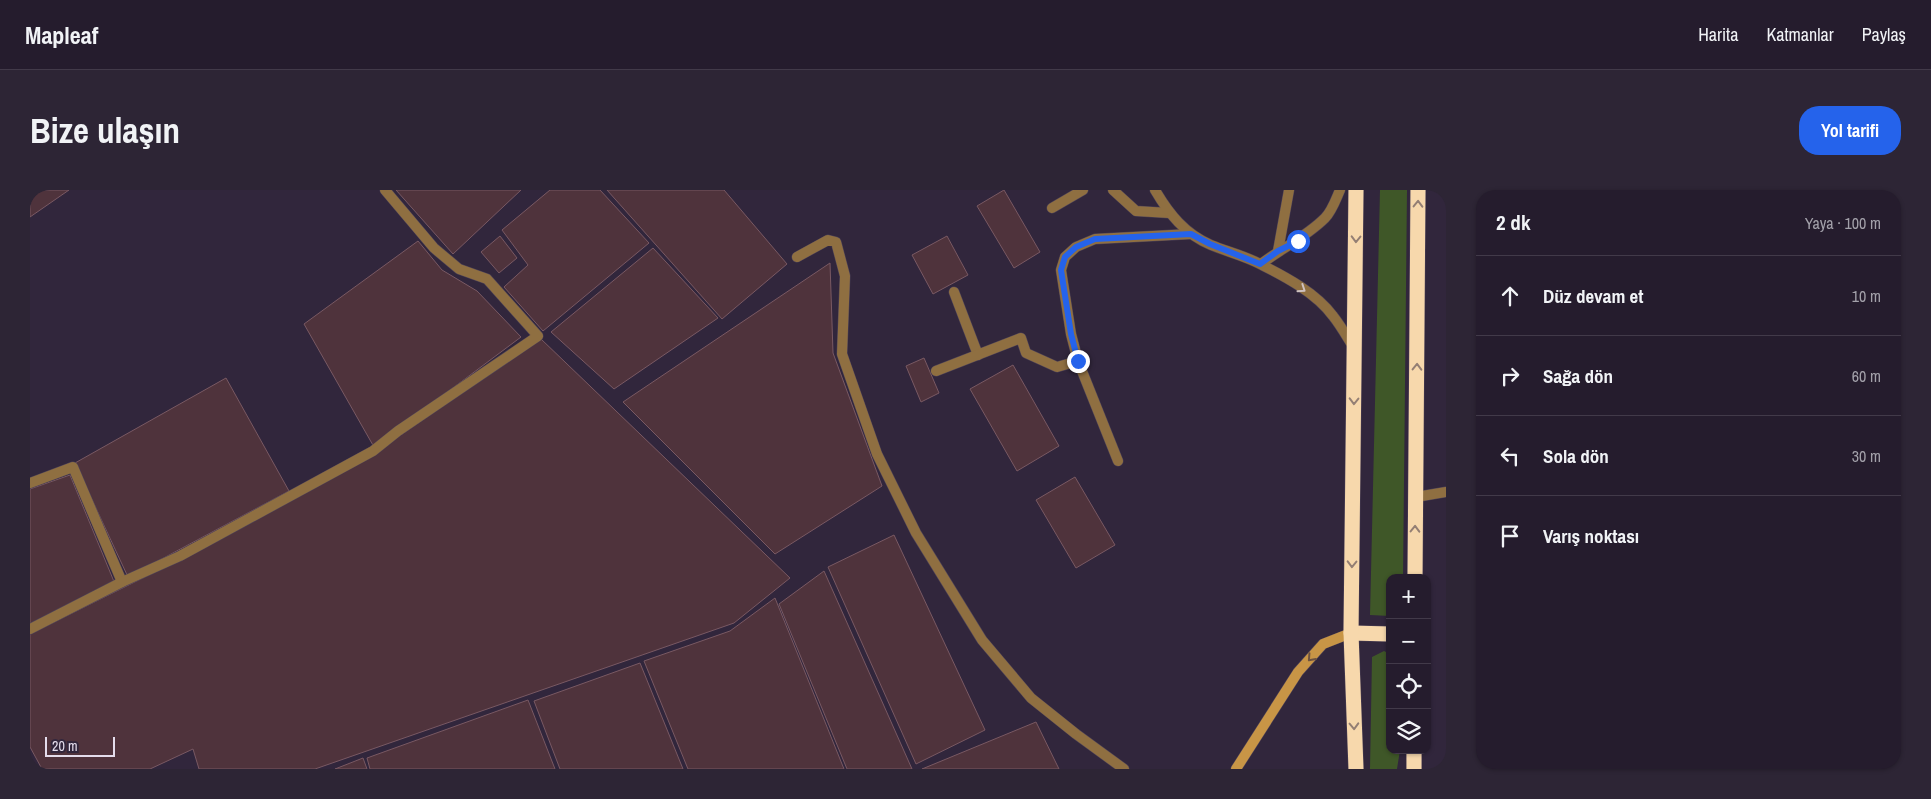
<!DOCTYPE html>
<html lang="tr">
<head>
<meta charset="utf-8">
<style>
	:root { --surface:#251c2d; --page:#2d2535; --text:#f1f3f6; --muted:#a3a1aa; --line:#423a49; --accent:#2563eb }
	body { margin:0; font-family:"Archivo Narrow",sans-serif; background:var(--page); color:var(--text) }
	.controls { position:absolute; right:15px; bottom:15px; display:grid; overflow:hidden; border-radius:10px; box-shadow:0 1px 4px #0004 }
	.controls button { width:45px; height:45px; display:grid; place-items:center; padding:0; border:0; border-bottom:1px solid var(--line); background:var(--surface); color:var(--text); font:25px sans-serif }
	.scale { position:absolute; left:15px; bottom:12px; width:70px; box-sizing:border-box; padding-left:5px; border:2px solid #e4ddec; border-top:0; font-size:14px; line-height:18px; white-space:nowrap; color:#e4ddec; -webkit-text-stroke:4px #31263c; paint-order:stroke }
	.stop { position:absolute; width:15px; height:15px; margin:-11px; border:4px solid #2563eb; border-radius:50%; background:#fff }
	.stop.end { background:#2563eb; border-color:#fff; box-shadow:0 1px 5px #0008 }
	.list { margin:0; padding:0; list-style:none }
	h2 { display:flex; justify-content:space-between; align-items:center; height:65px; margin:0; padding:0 20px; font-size:21px }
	h2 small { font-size:16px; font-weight:400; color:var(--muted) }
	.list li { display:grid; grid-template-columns:32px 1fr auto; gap:15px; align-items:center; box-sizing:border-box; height:80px; padding:0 20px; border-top:1px solid var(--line) }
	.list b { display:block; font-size:19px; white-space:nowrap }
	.list em { font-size:16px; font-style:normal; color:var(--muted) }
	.icon { flex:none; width:28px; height:28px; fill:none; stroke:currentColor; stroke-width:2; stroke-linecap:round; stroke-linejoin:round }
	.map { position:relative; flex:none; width:1416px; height:579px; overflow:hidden; border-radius:20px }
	header { display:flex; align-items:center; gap:30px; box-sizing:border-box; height:70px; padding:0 25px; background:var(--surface); border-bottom:1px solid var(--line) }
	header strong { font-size:24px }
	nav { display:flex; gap:28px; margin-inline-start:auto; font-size:18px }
	.intro { display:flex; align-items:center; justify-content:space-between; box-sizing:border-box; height:120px; padding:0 30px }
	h1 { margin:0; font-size:35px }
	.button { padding:12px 22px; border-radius:20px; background:var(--accent); color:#fff; font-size:18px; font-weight:700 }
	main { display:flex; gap:30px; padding:0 30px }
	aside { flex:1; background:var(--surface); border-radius:20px; box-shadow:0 1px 4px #0004 }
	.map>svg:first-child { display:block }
	.green { fill:#3f5728 }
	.building { fill:#4f333c; stroke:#795963 }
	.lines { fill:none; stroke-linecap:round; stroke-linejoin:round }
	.lane-casing { stroke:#4e4358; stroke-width:11 }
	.street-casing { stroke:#4e4358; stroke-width:11 }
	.secondary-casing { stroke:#4e4358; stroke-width:11 }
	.highway-casing { stroke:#4e4358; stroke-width:16 }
	.lane { stroke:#8f6f41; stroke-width:10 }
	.street { stroke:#8f6f41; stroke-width:10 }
	.secondary { stroke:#c89546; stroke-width:10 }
	.highway { stroke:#f7d8ac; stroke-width:15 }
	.oneway { stroke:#947f74 }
	.oneway2 { stroke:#cfc2c1 }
	.oneway3 { stroke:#6d5240 }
	.route { stroke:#2563eb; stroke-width:6 }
</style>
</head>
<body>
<header>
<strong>Mapleaf</strong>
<nav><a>Harita</a><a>Katmanlar</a><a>Paylaş</a></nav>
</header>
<div class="intro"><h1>Bize ulaşın</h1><a class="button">Yol tarifi</a></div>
<main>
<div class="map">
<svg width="1416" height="579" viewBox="0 0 1416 579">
	<rect width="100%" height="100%" fill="#31263c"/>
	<g class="green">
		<path d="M1350,0H1377L1373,388H1360V426L1340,425Z"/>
		<path d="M1354,461L1360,464V560H1370L1367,579H1340L1342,467Z"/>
	</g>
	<g class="building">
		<path d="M0,0H39L0,27Z"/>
		<path d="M366,0H491L423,64Z"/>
		<path d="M520,0H570L619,53L513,141L474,97L498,75L472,40Z"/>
		<path d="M577,0H694L757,74L692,129Z"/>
		<path d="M974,0L1010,62L984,78L947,16Z"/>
		<path d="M470,46L487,68L469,83L451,62Z"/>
		<path d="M917,46L938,85L903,104L882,65Z"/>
		<path d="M388,51L412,80L447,101L491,147L344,257L274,134Z"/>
		<path d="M623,58L688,128L584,199L521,142Z"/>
		<path d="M800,73L803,163L852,296L745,364L593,212Z"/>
		<path d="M511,149L760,388L704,433L285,579H169L163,559L120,579H12L0,557V444L147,371L343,264Z"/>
		<path d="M894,168L909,203L891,212L876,176Z"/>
		<path d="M983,175L1029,256L987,281L940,199Z"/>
		<path d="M196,188L259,301L98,387L45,273Z"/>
		<path d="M40,285L85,394L0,436V299Z"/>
		<path d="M1045,287L1085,355L1046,378L1006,310Z"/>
		<path d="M864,345L955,540L886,574L798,377Z"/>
		<path d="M794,381L882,579H817L749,414Z"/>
		<path d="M745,408L814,579H658L614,471L700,441Z"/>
		<path d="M610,473L653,579H530L504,511Z"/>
		<path d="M498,510L525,579H340L337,568Z"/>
		<path d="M1006,532L1029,579H892Z"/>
		<path d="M333,568L337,579H305Z"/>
	</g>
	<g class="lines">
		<g class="lane-casing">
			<g id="lane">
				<path d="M1083,0L1106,21L1139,23"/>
				<path d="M1022,18L1053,0"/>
				<path d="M924,102L948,165"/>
				<path d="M906,181L991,148L996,163L1027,177L1048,171"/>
				<path d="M1088,271L1048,171L1041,144L1031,80L1035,67L1046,57L1065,49L1161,44"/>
				<path d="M0,293L43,277L92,392"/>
				<path d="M1386,307L1416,302"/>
				<path d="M0,439L92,392L150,366L343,261L368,241L508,146L457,89L429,79L404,58L355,0"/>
			</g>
		</g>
		<g class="street-casing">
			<g id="street">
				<path d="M1125,0C1139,24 1155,44 1181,55C1198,62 1216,66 1232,75C1256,87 1286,103 1303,126C1311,136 1317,147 1324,158"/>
				<path d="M1248,61L1259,0"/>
				<path d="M767,67L798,50L806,52L815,86L812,164L847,264L886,343L952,450L1001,508L1046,544L1094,579"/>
				<path d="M1231,74C1252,58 1276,47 1295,28C1302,21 1306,9 1310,0"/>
			</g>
		</g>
		<g class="secondary-casing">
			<path id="secondary" d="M1206,579L1268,482L1293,454L1321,443"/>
		</g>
		<g class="highway-casing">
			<g id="highway">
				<path d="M1385,388L1388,0"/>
				<path d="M1321,443L1360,444"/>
				<path d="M1384,560V579"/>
				<path d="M1326,579L1321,443L1326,0"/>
			</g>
		</g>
		<use href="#lane" class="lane"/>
		<use href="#street" class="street"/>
		<use href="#secondary" class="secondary"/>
		<use href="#highway" class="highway"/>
	</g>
	<defs><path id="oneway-chevron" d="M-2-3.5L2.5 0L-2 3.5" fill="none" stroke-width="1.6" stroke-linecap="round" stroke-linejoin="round" transform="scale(1.25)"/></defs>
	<g class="oneway">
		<use href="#oneway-chevron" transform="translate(1388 14) rotate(-89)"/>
		<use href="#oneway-chevron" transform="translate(1326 49) rotate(91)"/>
		<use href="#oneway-chevron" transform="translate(1387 177) rotate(-89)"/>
		<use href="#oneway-chevron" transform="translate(1324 211) rotate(91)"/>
		<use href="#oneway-chevron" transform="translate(1385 339) rotate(-89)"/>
		<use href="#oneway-chevron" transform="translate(1322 374) rotate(91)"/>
		<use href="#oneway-chevron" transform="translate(1324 536) rotate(88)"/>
	</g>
	<use class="oneway2" href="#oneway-chevron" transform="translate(1272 99) rotate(34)"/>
	<use class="oneway3" href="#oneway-chevron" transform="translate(1281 468) rotate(132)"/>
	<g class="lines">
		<path class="route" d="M1048,171L1041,144L1031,80L1035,67L1046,57L1065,49L1161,44L1180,54L1230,74L1248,61L1268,51"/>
	</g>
</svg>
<div class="controls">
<button>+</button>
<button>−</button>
<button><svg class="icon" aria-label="locate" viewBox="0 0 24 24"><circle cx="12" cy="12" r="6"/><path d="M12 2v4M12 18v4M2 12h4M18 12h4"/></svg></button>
<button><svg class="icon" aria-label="layers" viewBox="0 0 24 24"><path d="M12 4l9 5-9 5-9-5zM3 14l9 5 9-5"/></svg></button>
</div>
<div class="scale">20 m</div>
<div class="stop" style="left:1268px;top:51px"></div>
<div class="stop end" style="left:1048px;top:171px"></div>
</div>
<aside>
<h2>2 dk<small>Yaya · 100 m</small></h2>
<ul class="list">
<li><svg class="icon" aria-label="ahead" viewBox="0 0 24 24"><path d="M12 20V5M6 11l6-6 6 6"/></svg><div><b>Düz devam et</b></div><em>10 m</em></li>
<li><svg class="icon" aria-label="right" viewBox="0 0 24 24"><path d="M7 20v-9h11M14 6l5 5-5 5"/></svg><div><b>Sağa dön</b></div><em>60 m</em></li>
<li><svg class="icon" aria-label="left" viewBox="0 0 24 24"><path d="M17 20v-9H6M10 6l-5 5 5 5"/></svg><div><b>Sola dön</b></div><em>30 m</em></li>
<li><svg class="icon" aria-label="arrive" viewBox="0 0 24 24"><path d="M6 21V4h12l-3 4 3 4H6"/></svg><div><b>Varış noktası</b></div></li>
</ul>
</aside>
</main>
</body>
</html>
